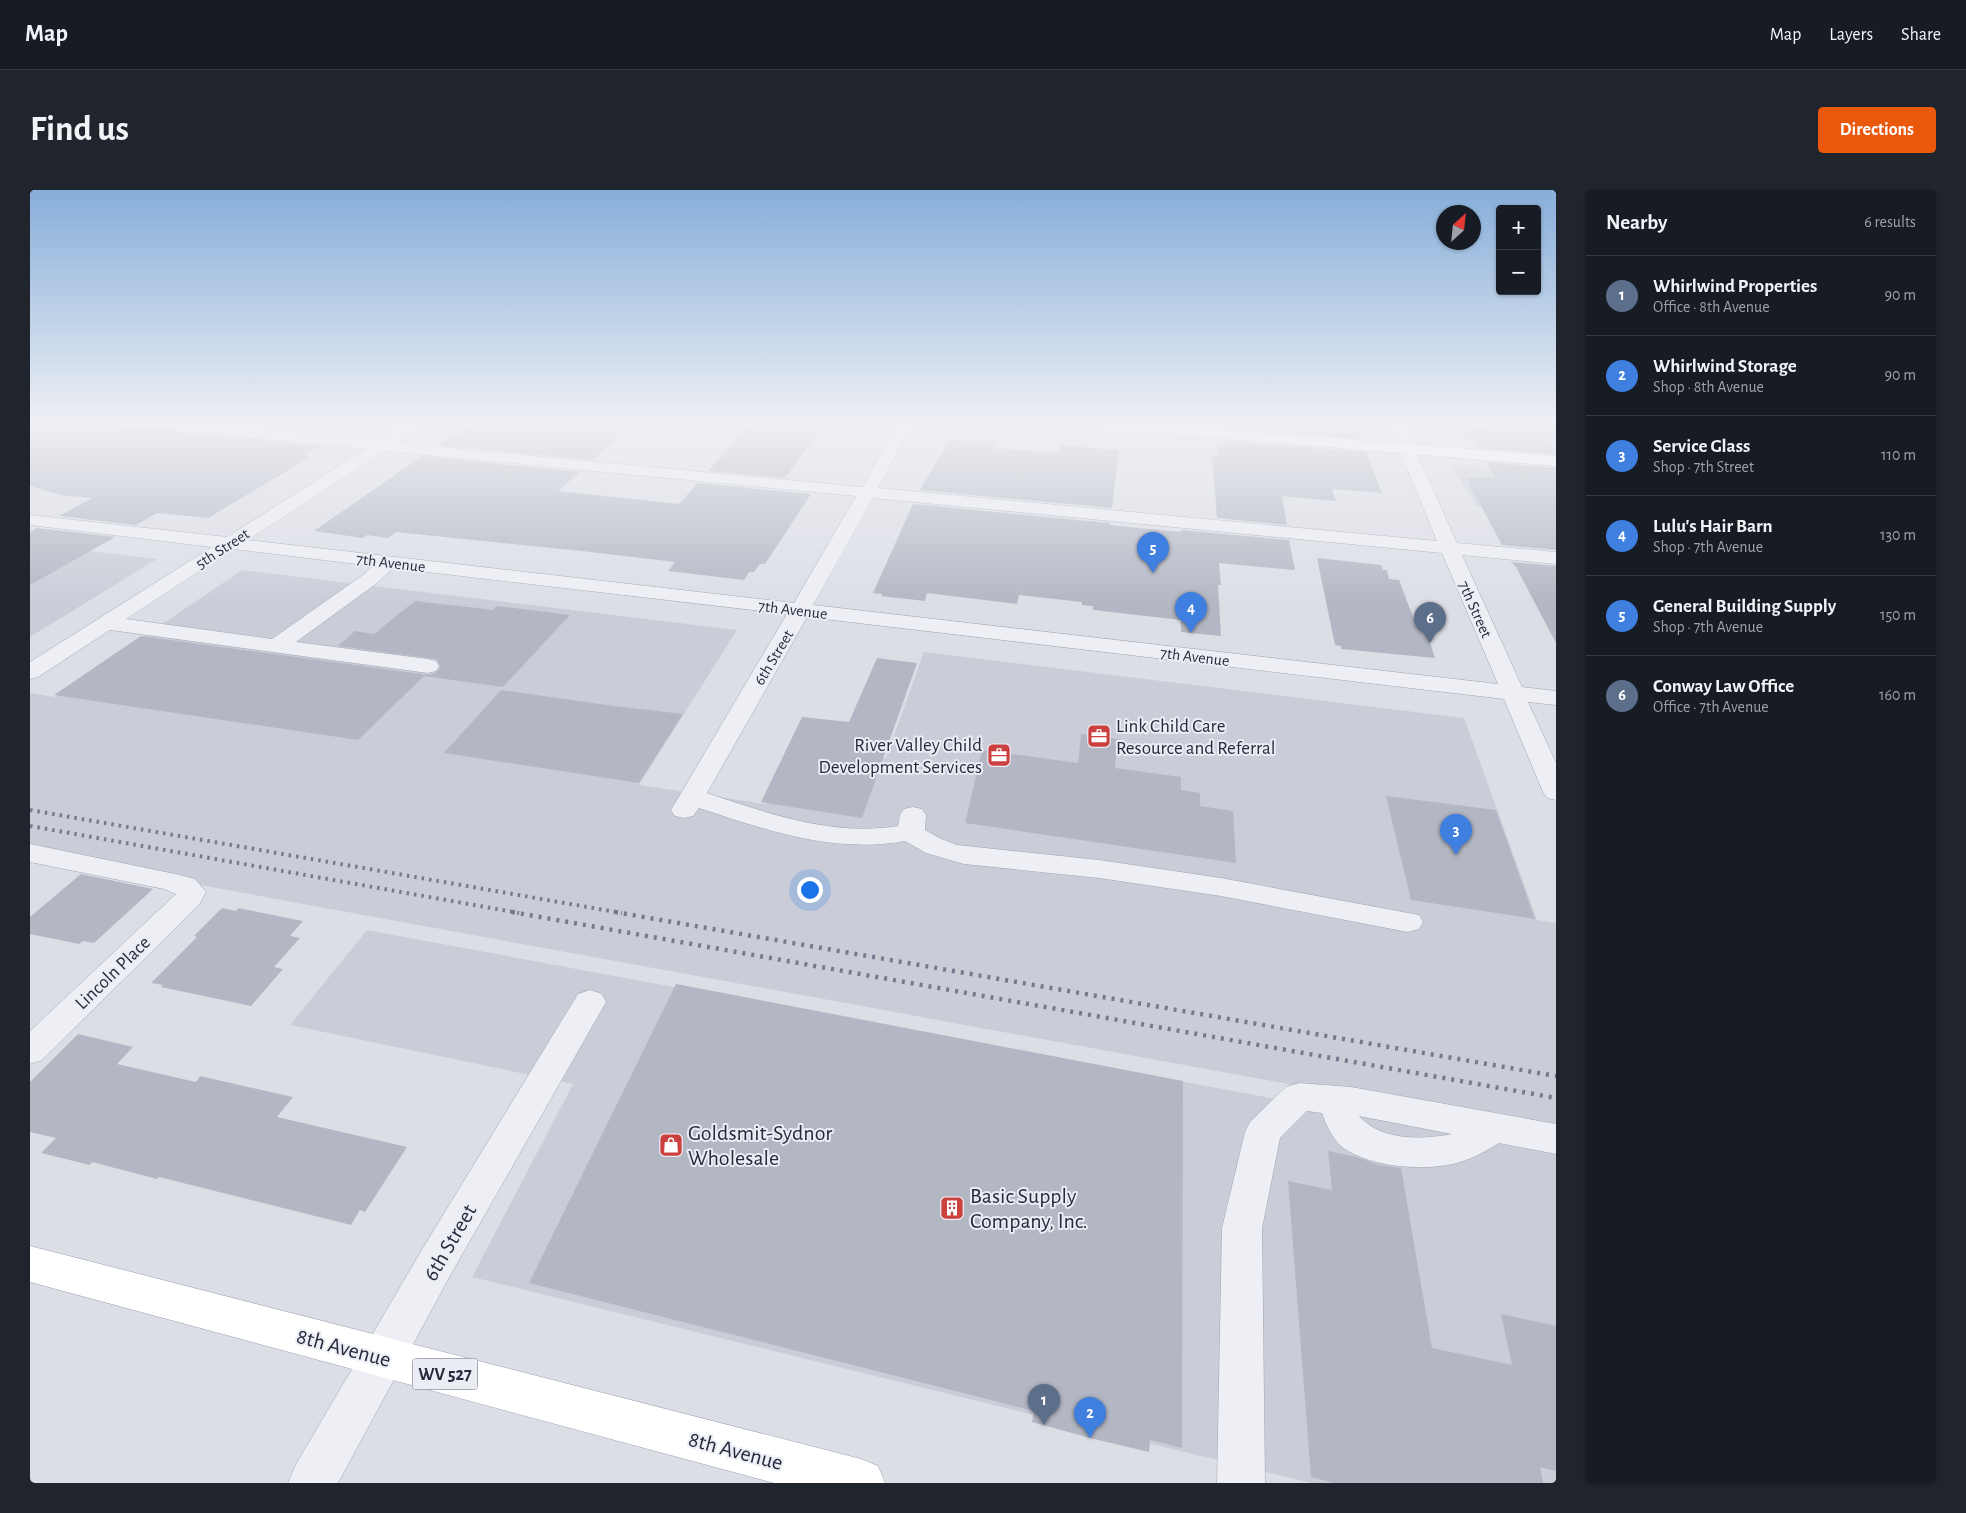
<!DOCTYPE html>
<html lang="en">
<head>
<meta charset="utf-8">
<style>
	:root { --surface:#171b24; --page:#20242c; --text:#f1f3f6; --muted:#9ea1a6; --line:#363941; --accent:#ea580c }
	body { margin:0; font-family:"Alegreya Sans",sans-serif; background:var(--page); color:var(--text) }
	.controls { position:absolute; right:15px; top:15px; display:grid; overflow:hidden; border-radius:5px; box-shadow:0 1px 4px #0004 }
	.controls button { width:45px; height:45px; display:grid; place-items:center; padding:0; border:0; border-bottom:1px solid var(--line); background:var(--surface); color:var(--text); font:25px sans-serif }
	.compass { position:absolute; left:1406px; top:15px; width:45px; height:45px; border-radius:50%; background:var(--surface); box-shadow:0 1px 4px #0004; rotate:27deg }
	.you { position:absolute; left:779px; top:699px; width:18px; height:18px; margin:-12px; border:4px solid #fff; border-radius:50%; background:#1a73e8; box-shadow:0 0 0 8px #1a73e833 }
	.badge { display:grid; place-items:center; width:32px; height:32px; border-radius:50%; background:var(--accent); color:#fff; font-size:16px; font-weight:700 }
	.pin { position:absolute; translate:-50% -41px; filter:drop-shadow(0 1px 2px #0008) }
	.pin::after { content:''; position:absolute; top:26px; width:18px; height:15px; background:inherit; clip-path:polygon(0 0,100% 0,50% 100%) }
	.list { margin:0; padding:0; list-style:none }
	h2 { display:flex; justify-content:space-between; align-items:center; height:65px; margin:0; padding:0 20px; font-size:21px }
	h2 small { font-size:16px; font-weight:400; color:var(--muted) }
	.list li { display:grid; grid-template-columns:32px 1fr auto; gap:15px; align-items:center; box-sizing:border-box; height:80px; padding:0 20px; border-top:1px solid var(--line) }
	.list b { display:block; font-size:19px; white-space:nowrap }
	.list p { margin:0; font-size:16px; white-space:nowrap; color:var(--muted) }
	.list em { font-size:16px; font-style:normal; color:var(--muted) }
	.map { position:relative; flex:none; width:1526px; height:1293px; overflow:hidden; border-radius:5px }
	header { display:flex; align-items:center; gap:30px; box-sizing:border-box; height:70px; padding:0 25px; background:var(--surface); border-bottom:1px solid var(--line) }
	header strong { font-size:24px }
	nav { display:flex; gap:28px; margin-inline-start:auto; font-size:18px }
	.intro { display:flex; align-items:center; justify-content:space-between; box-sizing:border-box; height:120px; padding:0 30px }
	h1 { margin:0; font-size:35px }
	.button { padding:12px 22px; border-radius:5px; background:var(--accent); color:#fff; font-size:18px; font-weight:700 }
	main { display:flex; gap:30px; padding:0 30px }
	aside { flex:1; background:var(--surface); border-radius:5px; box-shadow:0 1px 4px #0004 }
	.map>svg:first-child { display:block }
	.built { fill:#cacdd8 }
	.building { fill:#b3b7c3 }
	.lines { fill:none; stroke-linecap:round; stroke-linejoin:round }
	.minor-casing { stroke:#a2a4b0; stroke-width:1 }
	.major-casing { stroke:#9ba1b1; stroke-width:1 }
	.path { stroke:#babcc4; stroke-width:2; stroke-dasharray:2.5 2.5; stroke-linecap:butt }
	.minor { fill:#eeeff4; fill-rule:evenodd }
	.major { fill:#fff; fill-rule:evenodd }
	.rail-far1 { stroke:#757b8f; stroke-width:4; stroke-dasharray:2.5 5; stroke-linecap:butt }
	.rail { stroke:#757b8f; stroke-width:4.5; stroke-dasharray:3 6; stroke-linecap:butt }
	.labels { text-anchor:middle; stroke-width:4; stroke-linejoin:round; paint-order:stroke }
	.far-street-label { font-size:16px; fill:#262a3c; stroke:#ebedf4 }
	.shield { fill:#ebedf4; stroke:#616473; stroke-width:1 }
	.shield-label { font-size:18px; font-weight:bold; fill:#262a3c }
	.poi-label { font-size:19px; fill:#262a3c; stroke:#ebedf4; text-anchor:start }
	.street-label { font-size:19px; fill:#262a3c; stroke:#ebedf4 }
	.near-poi-label { font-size:22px; fill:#262a3c; stroke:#ebedf4; text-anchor:start }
	.near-street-label { font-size:22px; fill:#262a3c; stroke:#ebedf4 }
</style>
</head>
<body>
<header>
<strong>Map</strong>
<nav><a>Map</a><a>Layers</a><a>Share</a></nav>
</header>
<div class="intro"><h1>Find us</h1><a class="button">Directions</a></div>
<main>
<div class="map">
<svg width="1526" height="1293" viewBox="0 0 1526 1293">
	<rect width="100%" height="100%" fill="#dcdee6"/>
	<g class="built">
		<path d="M1407,235H1526V259L1415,250Z"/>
		<path d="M1421,275L1501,282L1526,322L1446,316Z"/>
		<path d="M0,354L127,369L0,447Z"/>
		<path d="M212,380L707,440L609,595L735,614L763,555L856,568L894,462L1434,528L1507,730L1526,733V943L0,664V503L25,507Z"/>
		<path d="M337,740L1526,961V1293H1281L442,1087L543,894L260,835Z"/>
	</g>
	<g class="building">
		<path d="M0,235H88L290,256L274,265L282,266L178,328L127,323L106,335L29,326L62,308L31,305L0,296Z"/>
		<path d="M438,235H601L563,270L408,255Z"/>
		<path d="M718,235H793L755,288L678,281Z"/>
		<path d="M1196,235H1327L1331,249L1196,238Z"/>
		<path d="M1467,235H1508L1526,261V264L1448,258L1437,239L1470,241Z"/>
		<path d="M920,249L965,253L963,258L1029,263L1031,255L1089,260L1082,318L890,300Z"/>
		<path d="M1195,251L1336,262L1352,303L1302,299L1306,311L1252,306L1257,335L1187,328L1182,265L1188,266V256L1195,257Z"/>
		<path d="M392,266L550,282L528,301L649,314L668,293L781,304L735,374H730L724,382H719L714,390L638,381L645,372L552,361L366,342L358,348L337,345L333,348L284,341Z"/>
		<path d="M1456,272L1526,278V360L1472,355L1436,288H1465Z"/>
		<path d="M883,314L1080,333V335L1151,342V340L1259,350L1265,380L1189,373L1191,395H1188L1191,446L1151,442V430L1063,420V416L1052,415V412L989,405L987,414L897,403L895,411L851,406L852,404L843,403Z"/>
		<path d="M7,338L85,347L0,395V342Z"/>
		<path d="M1287,368L1351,375L1353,380H1357L1359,389L1369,390L1383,427L1392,428L1405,468L1311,459V456L1305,455Z"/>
		<path d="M1481,372L1526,376V453L1486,377Z"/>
		<path d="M385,411L463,420L467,416L540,425L473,497L394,486L328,550L24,505L111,446L398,485L406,483L411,477L406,469L308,456L325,441L344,444Z"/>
		<path d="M847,468L887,473L832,628L731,612L772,527L819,532Z"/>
		<path d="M471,500L584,516L653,524L609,593L414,563Z"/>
		<path d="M1051,544L1088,549L1085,578L1151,587V600L1170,603V616L1203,621L1206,673L935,633L952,560L1048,573Z"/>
		<path d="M1356,606L1466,620L1505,729L1381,710Z"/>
		<path d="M51,684L123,699L64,753L53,751L49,754L0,744V727Z"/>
		<path d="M192,718L206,721L208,718L273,731L260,746L270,748L244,777L253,779L221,816L131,797L133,795L121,793L167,747L164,746Z"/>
		<path d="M646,794L1153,891L1152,1258L1120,1250L1119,1262L1060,1248L1002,1232L1004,1221L499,1093Z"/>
		<path d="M48,844L103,857L87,874L166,892L170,886L263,907L247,927L377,957L335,1022L330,1020L321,1035L129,987L127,989L62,972L60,975L11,963L26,948L0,942V892Z"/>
		<path d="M1298,961L1327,967L1349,975L1371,978L1402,1158L1482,1175L1471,1124L1526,1136V1281L1510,1277L1513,1293H1304L1281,1287L1258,991L1302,1000Z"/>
	</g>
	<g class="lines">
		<g class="minor-casing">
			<g id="minor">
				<path d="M126,235H184L349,251L373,235H391L367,253L832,297L867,235H882L848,298L1407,351L1359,235H1374L1427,353L1526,362V374L1432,365L1492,497L1526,501V515L1498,512L1526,573V610L1517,608L1513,602L1474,509L777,427L677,603C737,623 803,647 868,636L870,625L874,619L883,617L892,619L896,625L895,640L909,648L927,655L1069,670L1191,688L1389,725L1393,732L1389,739L1378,742L1191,706L1069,688L934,674L896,663L875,651C805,664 735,640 669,618L663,626L654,628L645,626L641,620L757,424L363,378L347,393L266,452L398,469L406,471L409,476L406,481L398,483L80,440L8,487L0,489V472L182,357L0,335V325L197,347L336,259L133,239ZM355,261L826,306L764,413L218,350ZM843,308L1412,363L1468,494L783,415ZM203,359L343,376L333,385L242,449L96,429Z"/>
				<path d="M0,654L150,685L165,689L176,702L169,715L12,870L0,874V841L146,704L134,699L0,672Z"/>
				<path d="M560,800L572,804L576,812L421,1084L308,1293H258L265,1276L393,1058L548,804Z"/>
				<path d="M1269,893L1321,897L1526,934V964L1469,953C1454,962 1440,970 1423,974C1391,981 1338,977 1311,956C1302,948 1296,934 1292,923L1277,921L1250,948L1232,1038L1235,1293H1187L1192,1038L1215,942L1220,932L1256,897ZM1329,926L1422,944C1392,950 1351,951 1329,926Z"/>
			</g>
		</g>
		<g class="major-casing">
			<g id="major">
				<path d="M1072,235H1139L1526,266V276L1079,239Z"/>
				<path d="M0,1056L831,1269L848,1276L855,1293H744L0,1092Z"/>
			</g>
		</g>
		<path class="path" d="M1513,235L1520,245"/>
		<use href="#minor" class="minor"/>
		<use href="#major" class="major"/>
		<g class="rail-far1">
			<path d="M0,620L592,723"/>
			<path d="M0,636L489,723"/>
		</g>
		<g class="rail">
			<path d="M482,722L1526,908"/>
			<path d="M585,722L1526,886"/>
		</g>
	</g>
	<linearGradient id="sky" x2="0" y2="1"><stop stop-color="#87aeda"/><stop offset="0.56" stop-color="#eff0f4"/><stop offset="1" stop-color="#eff0f4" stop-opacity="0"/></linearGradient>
	<rect width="1526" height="416" fill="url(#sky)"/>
	<defs>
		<g id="office-square" transform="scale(1.25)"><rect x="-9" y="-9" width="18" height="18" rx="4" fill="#cc4140" stroke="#ebedf4"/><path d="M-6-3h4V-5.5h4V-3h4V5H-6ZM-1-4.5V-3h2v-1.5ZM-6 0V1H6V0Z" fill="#fff"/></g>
		<g id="shop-square" transform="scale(1.25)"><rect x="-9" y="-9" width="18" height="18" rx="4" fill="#cc4140" stroke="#ebedf4"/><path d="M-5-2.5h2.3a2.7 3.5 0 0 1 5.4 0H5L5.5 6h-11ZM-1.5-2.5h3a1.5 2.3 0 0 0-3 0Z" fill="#fff"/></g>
		<g id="building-square" transform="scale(1.25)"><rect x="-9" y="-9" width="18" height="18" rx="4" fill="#cc4140" stroke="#ebedf4"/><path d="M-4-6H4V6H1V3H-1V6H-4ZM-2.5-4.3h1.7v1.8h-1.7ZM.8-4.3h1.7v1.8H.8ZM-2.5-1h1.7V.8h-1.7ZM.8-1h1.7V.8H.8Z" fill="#fff"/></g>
	</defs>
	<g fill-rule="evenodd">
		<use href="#office-square" x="1069" y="546"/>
		<use href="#office-square" x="969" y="565"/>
		<use href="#shop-square" x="641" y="955"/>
		<use href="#building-square" x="922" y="1018"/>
	</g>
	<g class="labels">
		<g class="far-street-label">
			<text transform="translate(192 358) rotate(-33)" y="6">5th Street</text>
			<text transform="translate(361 372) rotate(7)" y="6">7th Avenue</text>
			<text transform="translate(763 419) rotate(7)" y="6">7th Avenue</text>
			<text transform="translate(1446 419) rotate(66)" y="6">7th Street</text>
			<text transform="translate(1165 466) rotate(7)" y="6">7th Avenue</text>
			<text transform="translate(743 467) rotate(-59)" y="6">6th Street</text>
		</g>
		<rect class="shield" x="382.5" y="1168.5" width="65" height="31" rx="4"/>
		<g class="shield-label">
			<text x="415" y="1190">WV 527</text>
		</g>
		<g class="poi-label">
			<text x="1086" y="542">Link Child Care<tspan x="1086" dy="22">Resource and Referral</tspan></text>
			<text x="952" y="561" text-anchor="end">River Valley Child<tspan x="952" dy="22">Development Services</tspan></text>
		</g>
		<g class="street-label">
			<text transform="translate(82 782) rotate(-44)" y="7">Lincoln Place</text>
		</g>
		<g class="near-poi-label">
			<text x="658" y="950">Goldsmit-Sydnor<tspan x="658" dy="25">Wholesale</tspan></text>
			<text x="940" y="1013">Basic Supply<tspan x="940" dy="25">Company, Inc.</tspan></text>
		</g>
		<g class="near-street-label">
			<text transform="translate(419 1052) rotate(-60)" y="8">6th Street</text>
			<text transform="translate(314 1157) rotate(15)" y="8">8th Avenue</text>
			<text transform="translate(706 1260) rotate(15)" y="8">8th Avenue</text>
		</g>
	</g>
</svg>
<div class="controls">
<button>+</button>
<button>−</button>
</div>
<svg class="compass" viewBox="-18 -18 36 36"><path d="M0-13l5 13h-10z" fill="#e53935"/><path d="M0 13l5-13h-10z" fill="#9ea1a6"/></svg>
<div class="you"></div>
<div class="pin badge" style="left:1014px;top:1235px;background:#5c6f8a">1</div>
<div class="pin badge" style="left:1060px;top:1248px;background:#3f7fe0">2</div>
<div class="pin badge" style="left:1426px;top:665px;background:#3f7fe0">3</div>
<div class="pin badge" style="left:1161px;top:443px;background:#3f7fe0">4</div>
<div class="pin badge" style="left:1123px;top:383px;background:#3f7fe0">5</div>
<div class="pin badge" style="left:1400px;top:453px;background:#5c6f8a">6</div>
</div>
<aside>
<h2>Nearby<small>6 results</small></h2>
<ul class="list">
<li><span class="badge" style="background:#5c6f8a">1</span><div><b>Whirlwind Properties</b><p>Office · 8th Avenue</p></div><em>90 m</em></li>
<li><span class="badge" style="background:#3f7fe0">2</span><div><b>Whirlwind Storage</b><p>Shop · 8th Avenue</p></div><em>90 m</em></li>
<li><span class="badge" style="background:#3f7fe0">3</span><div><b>Service Glass</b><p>Shop · 7th Street</p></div><em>110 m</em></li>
<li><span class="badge" style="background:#3f7fe0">4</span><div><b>Lulu's Hair Barn</b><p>Shop · 7th Avenue</p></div><em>130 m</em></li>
<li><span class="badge" style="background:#3f7fe0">5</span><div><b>General Building Supply</b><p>Shop · 7th Avenue</p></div><em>150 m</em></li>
<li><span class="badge" style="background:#5c6f8a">6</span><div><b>Conway Law Office</b><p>Office · 7th Avenue</p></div><em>160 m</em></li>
</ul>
</aside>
</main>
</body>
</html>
